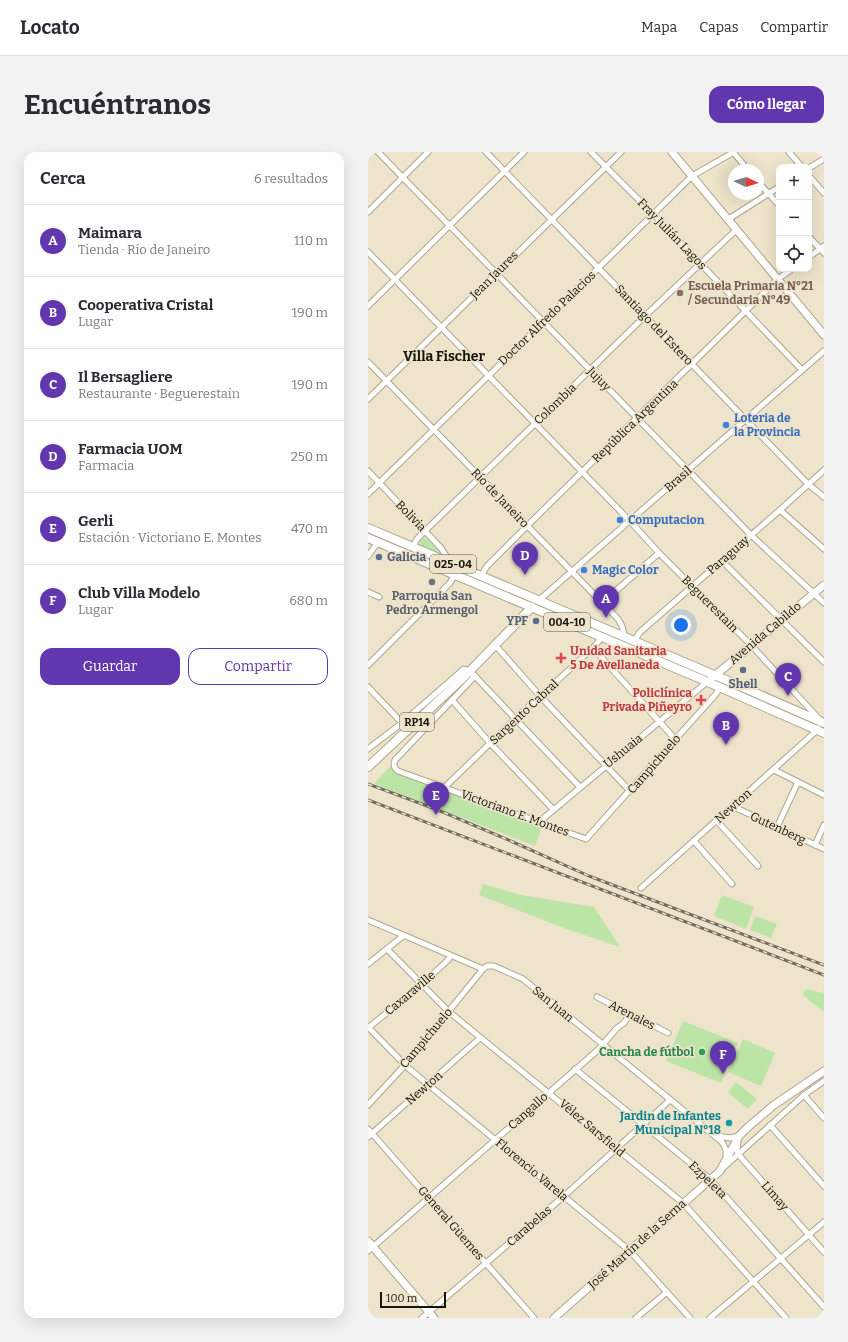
<!DOCTYPE html>
<html lang="es">
<head>
<meta charset="utf-8">
<style>
	:root { --surface:#fff; --page:#f2f2f3; --text:#2b2b33; --muted:#7c7c81; --line:#e1e1e2; --accent:#6236ae }
	body { margin:0; font-family:Bitter,serif; background:var(--page); color:var(--text) }
	.controls { position:absolute; right:12px; top:12px; display:grid; overflow:hidden; border-radius:8px; box-shadow:0 4px 16px #0002 }
	.controls button { width:36px; height:36px; display:grid; place-items:center; padding:0; border:0; border-bottom:1px solid var(--line); background:var(--surface); color:var(--text); font:20px sans-serif }
	.compass { position:absolute; left:360px; top:12px; width:36px; height:36px; border-radius:50%; background:var(--surface); box-shadow:0 4px 16px #0002; rotate:94deg }
	.scale { position:absolute; left:12px; bottom:10px; width:66px; box-sizing:border-box; padding-left:4px; border:2px solid #17140b; border-top:0; font-size:11px; line-height:14px; white-space:nowrap; color:#17140b; -webkit-text-stroke:3px #ede4cb; paint-order:stroke }
	.you { position:absolute; left:313px; top:473px; width:14px; height:14px; margin:-10px; border:3px solid #fff; border-radius:50%; background:#1a73e8; box-shadow:0 0 0 6px #1a73e833 }
	.badge { display:grid; place-items:center; width:26px; height:26px; border-radius:50%; background:var(--accent); color:#fff; font-size:13px; font-weight:700 }
	.pin { position:absolute; translate:-50% -33px; filter:drop-shadow(0 1px 2px #0008) }
	.pin::after { content:''; position:absolute; top:21px; width:14px; height:12px; background:inherit; clip-path:polygon(0 0,100% 0,50% 100%) }
	.list { margin:0; padding:0; list-style:none }
	h2 { display:flex; justify-content:space-between; align-items:center; height:52px; margin:0; padding:0 16px; font-size:17px }
	h2 small { font-size:13px; font-weight:400; color:var(--muted) }
	.list li { display:grid; grid-template-columns:26px 1fr auto; gap:12px; align-items:center; box-sizing:border-box; height:72px; padding:0 16px; border-top:1px solid var(--line) }
	.list b { display:block; font-size:15px; white-space:nowrap }
	.list p { margin:0; font-size:13px; white-space:nowrap; color:var(--muted) }
	.list em { font-size:13px; font-style:normal; color:var(--muted) }
	.actions { display:flex; gap:8px; padding:12px 16px }
	.actions a { flex:1; padding:9px 0; border:1px solid var(--accent); border-radius:12px; text-align:center; font-size:14px; color:var(--accent) }
	.actions .main { background:var(--accent); color:#fff }
	.icon { flex:none; width:22px; height:22px; fill:none; stroke:currentColor; stroke-width:2; stroke-linecap:round; stroke-linejoin:round }
	.map { position:relative; flex:none; width:456px; height:1166px; overflow:hidden; border-radius:12px }
	header { display:flex; align-items:center; gap:24px; box-sizing:border-box; height:56px; padding:0 20px; background:var(--surface); border-bottom:1px solid var(--line) }
	header strong { font-size:19px }
	nav { display:flex; gap:22px; margin-inline-start:auto; font-size:14px }
	.intro { display:flex; align-items:center; justify-content:space-between; box-sizing:border-box; height:96px; padding:0 24px }
	h1 { margin:0; font-size:28px }
	.button { padding:10px 18px; border-radius:12px; background:var(--accent); color:#fff; font-size:14px; font-weight:700 }
	main { display:flex; gap:24px; padding:0 24px }
	aside { flex:1; background:var(--surface); border-radius:12px; box-shadow:0 4px 16px #0002 }
	.map>svg:first-child { display:block }
	.green { fill:#bde4a7 }
	.lines { fill:none; stroke-linecap:round; stroke-linejoin:round }
	.street-casing { stroke:#ada58d; stroke-width:7 }
	.secondary-casing { stroke:#ada58d; stroke-width:9 }
	.primary-casing { stroke:#ada58d; stroke-width:10 }
	.street { stroke:#fff; stroke-width:5 }
	.secondary { stroke:#fff; stroke-width:7 }
	.primary { stroke:#fff; stroke-width:8 }
	.rail-casing { stroke:#716c5c; stroke-width:3 }
	.rail { stroke:#ede4cb; stroke-width:1.5; stroke-dasharray:4.5; stroke-linecap:butt }
	.education-dot { fill:#8d6e63; stroke:#ede4cb; stroke-width:1.5 }
	.shop-dot { fill:#3f7fe0; stroke:#ede4cb; stroke-width:1.5 }
	.service-dot { fill:#5c6f8a; stroke:#ede4cb; stroke-width:1.5 }
	.worship-dot { fill:#6b7280; stroke:#ede4cb; stroke-width:1.5 }
	.health-dot { fill:#e0444e; stroke:#ede4cb; stroke-width:1.5 }
	.leisure-dot { fill:#2e9e5b; stroke:#ede4cb; stroke-width:1.5 }
	.culture-dot { fill:#0f9aa8; stroke:#ede4cb; stroke-width:1.5 }
	.labels { text-anchor:middle; stroke-width:3.5; stroke-linejoin:round; paint-order:stroke }
	.shield { fill:#ede4cb; stroke:#575245; stroke-width:1 }
	.shield-label { font-size:11px; font-weight:bold; fill:#17140b }
	.street-label { font-size:12px; fill:#17140b; stroke:#ede4cb }
	.education-label { font-size:12px; font-weight:bold; fill:#785e54; stroke:#ede4cb; text-anchor:start }
	.shop-label { font-size:12px; font-weight:bold; fill:#366cbe; stroke:#ede4cb; text-anchor:start }
	.service-label { font-size:12px; font-weight:bold; fill:#4e5e75; stroke:#ede4cb; text-anchor:start }
	.worship-label { font-size:12px; font-weight:bold; fill:#5b616d; stroke:#ede4cb }
	.health-label { font-size:12px; font-weight:bold; fill:#be3a42; stroke:#ede4cb; text-anchor:start }
	.leisure-label { font-size:12px; font-weight:bold; fill:#27864d; stroke:#ede4cb; text-anchor:end }
	.culture-label { font-size:12px; font-weight:bold; fill:#0d838f; stroke:#ede4cb; text-anchor:end }
	.quarter-label { font-size:14px; font-weight:bold; fill:#17140b; stroke:#ede4cb }
</style>
</head>
<body>
<header>
<strong>Locato</strong>
<nav><a>Mapa</a><a>Capas</a><a>Compartir</a></nav>
</header>
<div class="intro"><h1>Encuéntranos</h1><a class="button">Cómo llegar</a></div>
<main>
<aside>
<h2>Cerca<small>6 resultados</small></h2>
<ul class="list">
<li><span class="badge">A</span><div><b>Maimara</b><p>Tienda · Río de Janeiro</p></div><em>110 m</em></li>
<li><span class="badge">B</span><div><b>Cooperativa Cristal</b><p>Lugar</p></div><em>190 m</em></li>
<li><span class="badge">C</span><div><b>Il Bersagliere</b><p>Restaurante · Beguerestain</p></div><em>190 m</em></li>
<li><span class="badge">D</span><div><b>Farmacia UOM</b><p>Farmacia</p></div><em>250 m</em></li>
<li><span class="badge">E</span><div><b>Gerli</b><p>Estación · Victoriano E. Montes</p></div><em>470 m</em></li>
<li><span class="badge">F</span><div><b>Club Villa Modelo</b><p>Lugar</p></div><em>680 m</em></li>
</ul>
<div class="actions"><a class="main">Guardar</a><a>Compartir</a></div>
</aside>
<div class="map">
<svg width="456" height="1166" viewBox="0 0 456 1166">
	<rect width="100%" height="100%" fill="#ede4cb"/>
	<g class="green">
		<path d="M56,385L71,398L68,401L52,394V390Z"/>
		<path d="M21,615L174,674L167,694L6,632Z"/>
		<path d="M115,732L153,743L226,755L252,795L193,775L111,743Z"/>
		<path d="M354,743L386,755L378,777L346,764Z"/>
		<path d="M387,764L409,772L403,786L382,778Z"/>
		<path d="M438,837L456,841V860L436,844L435,841Z"/>
		<path d="M315,869L370,891L353,931L298,909Z"/>
		<path d="M375,887L407,901L393,934L360,920Z"/>
		<path d="M368,930L389,947L380,957L360,941Z"/>
	</g>
	<g class="lines">
		<g class="street-casing">
			<g id="street">
				<path d="M10,0L383,383L456,451"/>
				<path d="M118,0L440,332L456,345"/>
				<path d="M223,0L285,62L434,218"/>
				<path d="M365,0L380,18"/>
				<path d="M421,0L434,15"/>
				<path d="M441,16L456,7"/>
				<path d="M441,24L456,41"/>
				<path d="M390,30L411,53"/>
				<path d="M0,60L60,0"/>
				<path d="M359,68L411,35"/>
				<path d="M441,85L456,101"/>
				<path d="M0,100L262,369L291,401L383,493L452,568"/>
				<path d="M441,105L456,94"/>
				<path d="M0,154L156,0"/>
				<path d="M0,210L250,467L254,474L257,486"/>
				<path d="M0,247L253,0"/>
				<path d="M0,319L73,396L82,410"/>
				<path d="M0,342L324,24L366,0"/>
				<path d="M412,358L456,397"/>
				<path d="M45,395L49,387L57,379L277,164L368,78"/>
				<path d="M0,404L10,390"/>
				<path d="M354,409L456,510"/>
				<path d="M113,424L119,414L159,374L410,127L424,117"/>
				<path d="M0,440L11,445"/>
				<path d="M170,449L456,199"/>
				<path d="M234,451L291,401"/>
				<path d="M266,489L272,480L412,358L456,318"/>
				<path d="M128,494L172,544L262,639"/>
				<path d="M225,496L307,587"/>
				<path d="M0,513L82,431L87,422"/>
				<path d="M107,524L27,608C25,613 26,616 30,619L218,687L348,542L352,535"/>
				<path d="M0,535L34,571"/>
				<path d="M84,548L122,591L185,657"/>
				<path d="M0,597L34,571L96,517L102,519L212,635"/>
				<path d="M406,618L456,643"/>
				<path d="M77,635L147,567L225,496L234,485"/>
				<path d="M364,654L456,697"/>
				<path d="M349,669L390,714"/>
				<path d="M171,670L339,530"/>
				<path d="M409,675L430,630"/>
				<path d="M326,689L364,732"/>
				<path d="M447,693L456,673"/>
				<path d="M273,736L446,581L450,576"/>
				<path d="M0,768L115,817L119,814H126L155,827L354,990L358,998V1006"/>
				<path d="M19,797L80,859L315,1051L418,1166"/>
				<path d="M0,812L35,784"/>
				<path d="M229,845L300,881"/>
				<path d="M0,875L39,915L262,1099L322,1166"/>
				<path d="M0,876L53,833L79,809L83,804"/>
				<path d="M207,917L342,1027L456,1155"/>
				<path d="M436,943L456,966"/>
				<path d="M0,953L37,913L115,817"/>
				<path d="M402,973L456,1034"/>
				<path d="M0,977L166,1166"/>
				<path d="M349,984L362,986L371,984"/>
				<path d="M0,985L112,886"/>
				<path d="M370,990L369,998L370,1002L456,1100"/>
				<path d="M356,1015L436,943L456,929"/>
				<path d="M0,1099L231,897L249,876L256,871L262,862"/>
				<path d="M54,1166L196,1044L302,948"/>
				<path d="M268,1166L299,1140"/>
				<path d="M342,1166L456,1070"/>
			</g>
		</g>
		<g class="secondary-casing">
			<g id="secondary">
				<path d="M304,0L456,183"/>
				<path d="M344,526L456,433"/>
				<path d="M0,1089L66,1166"/>
				<path d="M186,1166L352,1019L371,984L380,975L406,953L456,919"/>
			</g>
		</g>
		<g class="primary-casing">
			<g id="primary">
				<path d="M0,376L358,528L456,571"/>
				<path d="M0,386L333,527L456,581"/>
				<path d="M0,615L97,524L164,455"/>
			</g>
		</g>
		<use href="#street" class="street"/>
		<use href="#secondary" class="secondary"/>
		<use href="#primary" class="primary"/>
		<g class="rail-casing">
			<g id="rail">
				<path d="M0,632L70,658L145,690L221,724L456,813"/>
				<path d="M0,648L456,823"/>
			</g>
		</g>
		<use href="#rail" class="rail"/>
	</g>
	<circle class="education-dot" cx="312" cy="141" r="4"/>
	<g class="shop-dot">
		<circle cx="358" cy="273" r="4"/>
		<circle cx="252" cy="368" r="4"/>
		<circle cx="216" cy="418" r="4"/>
	</g>
	<g class="service-dot">
		<circle cx="11" cy="405" r="4"/>
		<circle cx="168" cy="469" r="4"/>
		<circle cx="375" cy="518" r="4"/>
	</g>
	<circle class="worship-dot" cx="64" cy="430" r="4"/>
	<g class="health-dot">
		<path d="M191 500h4v4h4v4h-4v4h-4v-4h-4v-4h4z"/>
		<path d="M331 542h4v4h4v4h-4v4h-4v-4h-4v-4h4z"/>
	</g>
	<circle class="leisure-dot" cx="334" cy="900" r="4"/>
	<circle class="culture-dot" cx="361" cy="971" r="4"/>
	<g class="labels">
		<g class="shield">
			<rect x="62" y="403" width="46" height="18" rx="3"/>
			<rect x="176" y="461" width="46" height="18" rx="3"/>
			<rect x="32" y="561" width="34" height="18" rx="3"/>
		</g>
		<g class="shield-label">
			<text x="85" y="416">025-04</text>
			<text x="199" y="474">004-10</text>
			<text x="49" y="574">RP14</text>
		</g>
		<g class="street-label">
			<text transform="translate(304 82) rotate(46)" y="4">Fray Julián Lagos</text>
			<text transform="translate(126 123) rotate(-45)" y="4">Jean Jaures</text>
			<text transform="translate(179 166) rotate(-44)" y="4">Doctor Alfredo Palacios</text>
			<text transform="translate(286 173) rotate(46)" y="4">Santiago del Estero</text>
			<text transform="translate(231 227) rotate(46)" y="4">Jujuy</text>
			<text transform="translate(187 252) rotate(-44)" y="4">Colombia</text>
			<text transform="translate(267 269) rotate(-44)" y="4">República Argentina</text>
			<text transform="translate(310 327) rotate(-41)" y="4">Brasil</text>
			<text transform="translate(132 346) rotate(46)" y="4">Río de Janeiro</text>
			<text transform="translate(43 364) rotate(46)" y="4">Bolivia</text>
			<text transform="translate(360 403) rotate(-41)" y="4">Paraguay</text>
			<text transform="translate(342 452) rotate(45)" y="4">Beguerestain</text>
			<text transform="translate(397 481) rotate(-40)" y="4">Avenida Cabildo</text>
			<text transform="translate(156 560) rotate(-43)" y="4">Sargento Cabral</text>
			<text transform="translate(255 599) rotate(-39)" y="4">Ushuaia</text>
			<text transform="translate(286 612) rotate(-49)" y="4">Campichuelo</text>
			<text transform="translate(365 654) rotate(-42)" y="4">Newton</text>
			<text transform="translate(147 661) rotate(20)" y="4">Victoriano E. Montes</text>
			<text transform="translate(410 676) rotate(25)" y="4">Gutenberg</text>
			<text transform="translate(42 841) rotate(-40)" y="4">Caxaraville</text>
			<text transform="translate(185 852) rotate(39)" y="4">San Juan</text>
			<text transform="translate(264 863) rotate(27)" y="4">Arenales</text>
			<text transform="translate(58 886) rotate(-50)" y="4">Campichuelo</text>
			<text transform="translate(56 936) rotate(-41)" y="4">Newton</text>
			<text transform="translate(160 959) rotate(-42)" y="4">Cangallo</text>
			<text transform="translate(224 976) rotate(40)" y="4">Vélez Sarsfield</text>
			<text transform="translate(164 1018) rotate(40)" y="4">Florencio Varela</text>
			<text transform="translate(340 1028) rotate(44)" y="4">Ezpeleta</text>
			<text transform="translate(407 1044) rotate(49)" y="4">Limay</text>
			<text transform="translate(83 1071) rotate(49)" y="4">General Güemes</text>
			<text transform="translate(161 1074) rotate(-41)" y="4">Carabelas</text>
			<text transform="translate(269 1092) rotate(-42)" y="4">José Martín de la Serna</text>
		</g>
		<g class="education-label">
			<text x="320" y="138">Escuela Primaria N°21<tspan x="320" dy="14">/ Secundaria N°49</tspan></text>
		</g>
		<g class="shop-label">
			<text x="366" y="270">Loteria de<tspan x="366" dy="14">la Provincia</tspan></text>
			<text x="260" y="372">Computacion</text>
			<text x="224" y="422">Magic Color</text>
		</g>
		<g class="service-label">
			<text x="19" y="409">Galicia</text>
			<text x="160" y="473" text-anchor="end">YPF</text>
			<text x="375" y="536" text-anchor="middle">Shell</text>
		</g>
		<g class="worship-label">
			<text x="64" y="448">Parroquia San<tspan x="64" dy="14">Pedro Armengol</tspan></text>
		</g>
		<g class="health-label">
			<text x="202" y="503">Unidad Sanitaria<tspan x="202" dy="14">5 De Avellaneda</tspan></text>
			<text x="324" y="545" text-anchor="end">Policlínica<tspan x="324" dy="14">Privada Piñeyro</tspan></text>
		</g>
		<g class="leisure-label">
			<text x="326" y="904">Cancha de fútbol</text>
		</g>
		<g class="culture-label">
			<text x="353" y="968">Jardin de Infantes<tspan x="353" dy="14">Municipal N°18</tspan></text>
		</g>
		<g class="quarter-label">
			<text x="76" y="209">Villa Fischer</text>
		</g>
	</g>
</svg>
<div class="controls">
<button>+</button>
<button>−</button>
<button><svg class="icon" aria-label="locate" viewBox="0 0 24 24"><circle cx="12" cy="12" r="6"/><path d="M12 2v4M12 18v4M2 12h4M18 12h4"/></svg></button>
</div>
<svg class="compass" viewBox="-18 -18 36 36"><path d="M0-13l5 13h-10z" fill="#e53935"/><path d="M0 13l5-13h-10z" fill="#7c7c81"/></svg>
<div class="scale">100 m</div>
<div class="you"></div>
<div class="pin badge" style="left:238px;top:466px">A</div>
<div class="pin badge" style="left:358px;top:593px">B</div>
<div class="pin badge" style="left:420px;top:544px">C</div>
<div class="pin badge" style="left:157px;top:423px">D</div>
<div class="pin badge" style="left:68px;top:663px">E</div>
<div class="pin badge" style="left:355px;top:922px">F</div>
</div>
</main>
</body>
</html>
